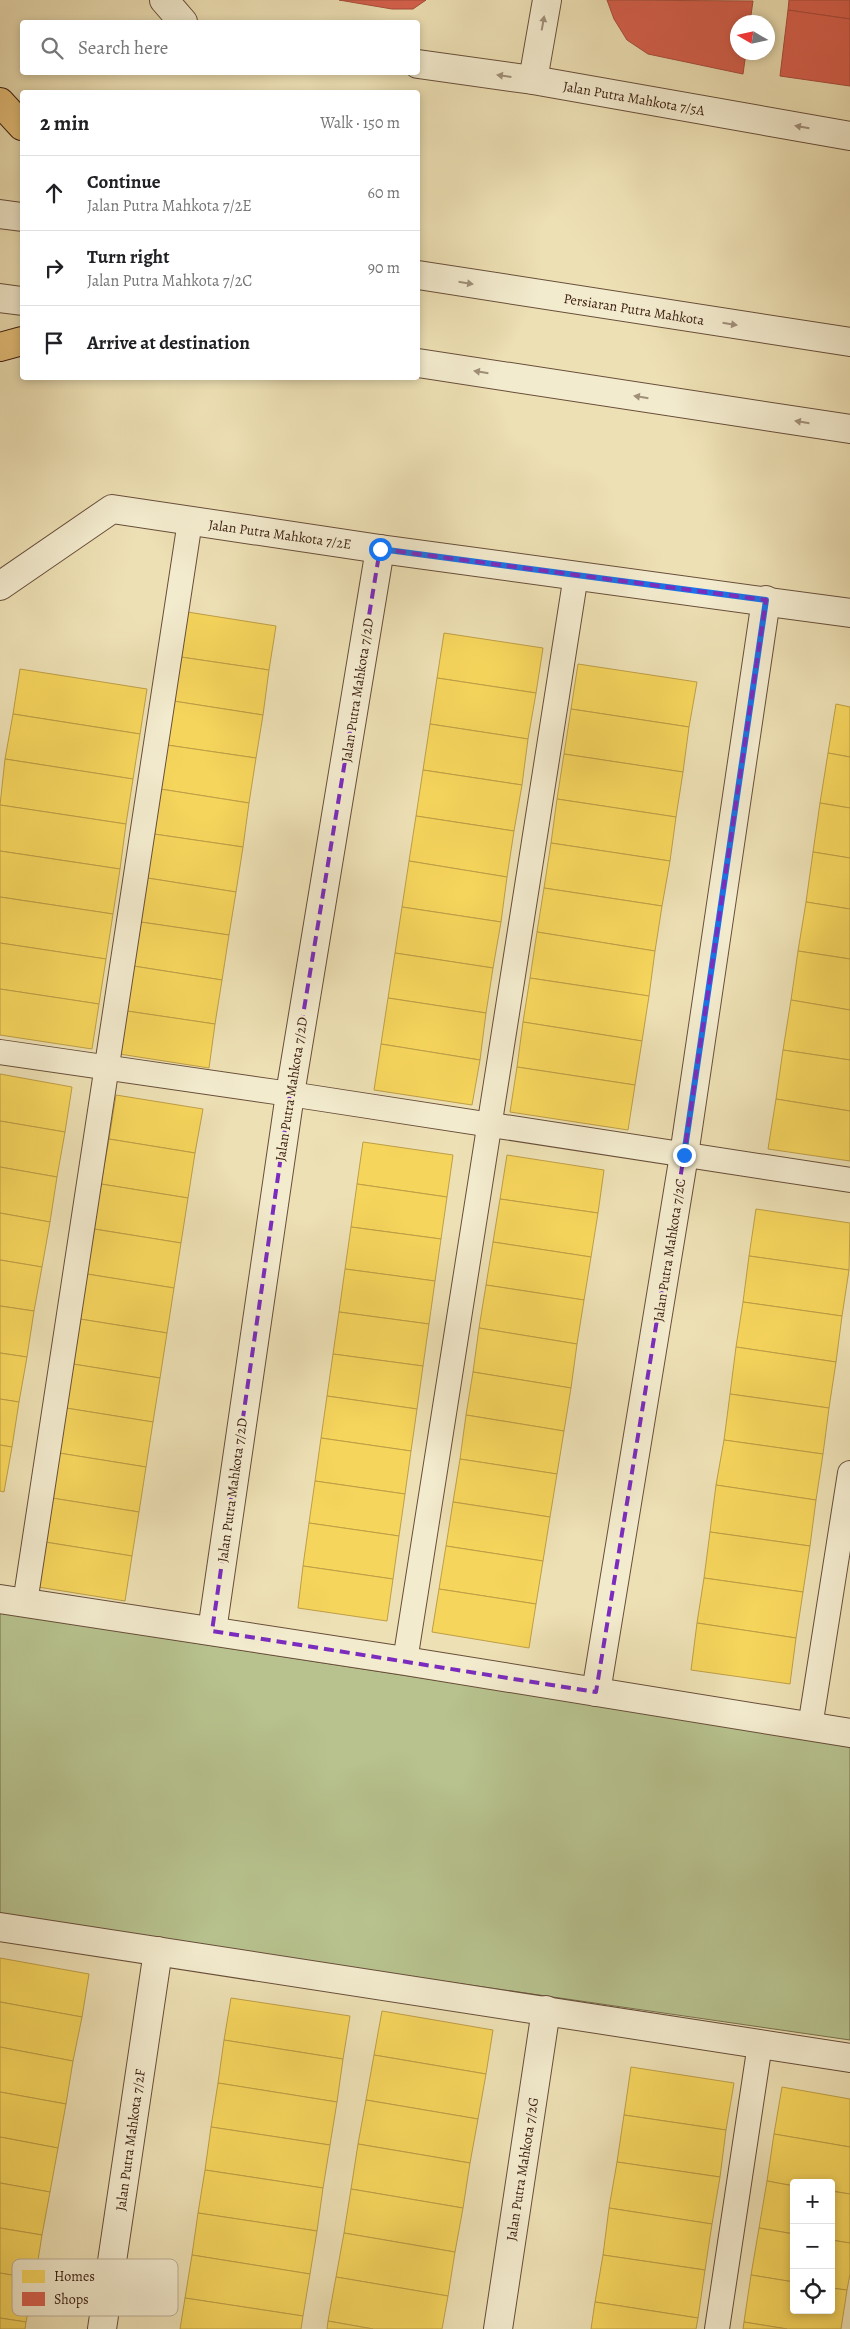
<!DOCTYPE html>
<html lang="en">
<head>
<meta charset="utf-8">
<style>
	:root { --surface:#fff; --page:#f6f6f6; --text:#202124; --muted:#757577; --line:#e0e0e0 }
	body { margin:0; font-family:Alegreya,serif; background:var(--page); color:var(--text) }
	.controls { position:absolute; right:15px; bottom:15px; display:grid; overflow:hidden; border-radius:5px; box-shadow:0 2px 8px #0003 }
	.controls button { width:45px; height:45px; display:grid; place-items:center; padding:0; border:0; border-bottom:1px solid var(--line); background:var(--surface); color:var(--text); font:25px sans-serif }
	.compass { position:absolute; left:730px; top:15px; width:45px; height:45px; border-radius:50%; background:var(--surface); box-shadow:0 2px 8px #0003; rotate:279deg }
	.stop { position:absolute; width:15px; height:15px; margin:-11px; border:4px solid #1a73e8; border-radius:50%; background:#fff }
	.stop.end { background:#1a73e8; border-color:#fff; box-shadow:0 1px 5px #0008 }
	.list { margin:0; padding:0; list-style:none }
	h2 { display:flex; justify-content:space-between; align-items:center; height:65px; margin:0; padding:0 20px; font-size:21px }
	h2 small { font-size:16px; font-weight:400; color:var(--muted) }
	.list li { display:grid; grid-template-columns:32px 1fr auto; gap:15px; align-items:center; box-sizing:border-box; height:75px; padding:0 20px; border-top:1px solid var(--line) }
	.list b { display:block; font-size:19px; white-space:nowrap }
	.list p { margin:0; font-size:16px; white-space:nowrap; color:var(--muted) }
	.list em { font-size:16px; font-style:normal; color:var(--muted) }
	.icon { flex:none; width:28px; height:28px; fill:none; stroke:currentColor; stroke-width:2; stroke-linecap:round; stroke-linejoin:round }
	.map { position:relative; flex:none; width:850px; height:2329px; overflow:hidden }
	.search { position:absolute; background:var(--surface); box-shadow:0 2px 8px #0003; left:20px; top:20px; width:400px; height:55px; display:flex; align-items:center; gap:12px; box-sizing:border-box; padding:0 18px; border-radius:5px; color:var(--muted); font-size:19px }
	.panel { position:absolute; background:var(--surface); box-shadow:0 2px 8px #0003; left:20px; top:90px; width:400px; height:290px; border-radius:5px }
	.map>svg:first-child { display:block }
	.green { fill:#b7c28e; stroke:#797050 }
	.homes { fill:#f6d55c; stroke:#be9e46 }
	.shops { fill:#d6604d; stroke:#a84c3b }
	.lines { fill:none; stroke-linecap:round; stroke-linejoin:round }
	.service-casing { stroke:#684e3a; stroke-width:26 }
	.minor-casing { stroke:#684e3a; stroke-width:30 }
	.tertiary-casing { stroke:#684e3a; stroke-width:30 }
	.primary-casing { stroke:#3b1e11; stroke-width:30 }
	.service { stroke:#f3ebce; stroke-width:24 }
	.minor { stroke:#f3ebce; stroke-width:28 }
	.tertiary { stroke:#f3ebce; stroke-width:28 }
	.primary { stroke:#e6c07a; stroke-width:28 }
	.oneway { fill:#a08f79 }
	.route { stroke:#1a73e8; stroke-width:6 }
	.marked { fill:none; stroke:#7b2cbf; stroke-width:4; stroke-dasharray:10 6; stroke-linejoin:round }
	.labels { text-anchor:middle; stroke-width:5; stroke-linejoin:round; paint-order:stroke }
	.street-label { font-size:14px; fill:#3b1e11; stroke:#f3ebce }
	.key { fill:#f3ebce; stroke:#bcae95; stroke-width:1 }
	.key-label { font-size:14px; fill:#3b1e11 }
</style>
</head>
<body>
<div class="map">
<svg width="850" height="2329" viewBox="0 0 850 2329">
	<rect width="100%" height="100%" fill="#ede0b4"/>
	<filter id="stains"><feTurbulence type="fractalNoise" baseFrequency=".004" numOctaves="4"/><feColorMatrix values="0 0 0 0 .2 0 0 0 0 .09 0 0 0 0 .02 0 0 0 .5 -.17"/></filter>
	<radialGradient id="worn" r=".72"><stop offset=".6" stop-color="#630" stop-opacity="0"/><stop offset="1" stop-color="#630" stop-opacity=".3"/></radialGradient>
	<path class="green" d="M0,1613L850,1744V2040L0,1917Z"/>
	<g class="homes">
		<path d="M181,611L276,626L269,670L174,656Z"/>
		<path d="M444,633L543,648L536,693L437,678Z"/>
		<path d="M174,656L269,670L263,715L167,700Z"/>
		<path d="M578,664L697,682L689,727L571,709Z"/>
		<path d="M20,669L147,689L140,734L13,714Z"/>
		<path d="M437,678L536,693L528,739L430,724Z"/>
		<path d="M167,700L263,715L256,758L160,744Z"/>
		<path d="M836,704L850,707V757L828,753Z"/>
		<path d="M571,709L689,727L683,772L564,754Z"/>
		<path d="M13,714L140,734L133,779L5,759Z"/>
		<path d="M430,724L528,739L522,785L423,770Z"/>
		<path d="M160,744L256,758L249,803L154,788Z"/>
		<path d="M828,753L850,757V808L820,803Z"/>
		<path d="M564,754L683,772L676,817L557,799Z"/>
		<path d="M5,759L133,779L126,824L0,805Z"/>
		<path d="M423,770L522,785L514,831L416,816Z"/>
		<path d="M154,788L249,803L243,847L147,833Z"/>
		<path d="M557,799L676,817L670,861L551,843Z"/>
		<path d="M820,803L850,808V858L813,852Z"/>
		<path d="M0,805L126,824L120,869L0,851Z"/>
		<path d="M416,816L514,831L507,877L409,861Z"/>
		<path d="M147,833L243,847L236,892L141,877Z"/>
		<path d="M551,843L670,861L662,906L544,888Z"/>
		<path d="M0,851L120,869L113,914L0,897Z"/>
		<path d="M813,852L850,858V909L806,902Z"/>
		<path d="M409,861L507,877L501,922L402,907Z"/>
		<path d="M141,877L236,892L229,935L134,921Z"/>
		<path d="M544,888L662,906L655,951L537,932Z"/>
		<path d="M0,897L113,914L106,959L0,943Z"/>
		<path d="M806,902L850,909V959L798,951Z"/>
		<path d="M402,907L501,922L493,968L395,953Z"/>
		<path d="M134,921L229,935L222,980L127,965Z"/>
		<path d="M537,932L655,951L649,996L530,978Z"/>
		<path d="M0,943L106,959L99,1004L0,989Z"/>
		<path d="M798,951L850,959V1010L791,1000Z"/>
		<path d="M395,953L493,968L486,1013L388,998Z"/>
		<path d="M127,965L222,980L215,1024L120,1010Z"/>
		<path d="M530,978L649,996L642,1041L523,1022Z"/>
		<path d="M0,989L99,1004L92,1049L0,1035Z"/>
		<path d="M388,998L486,1013L480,1060L381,1044Z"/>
		<path d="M791,1000L850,1010V1060L783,1050Z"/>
		<path d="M120,1010L215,1024L209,1068L113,1053Z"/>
		<path d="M523,1022L642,1041L635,1085L517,1067Z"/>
		<path d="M381,1044L480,1060L472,1105L374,1090Z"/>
		<path d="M783,1050L850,1060V1111L776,1099Z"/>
		<path d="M517,1067L635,1085L628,1130L510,1112Z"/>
		<path d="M0,1074L72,1087L65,1132L0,1121Z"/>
		<path d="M116,1095L203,1109L195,1153L109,1139Z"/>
		<path d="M776,1099L850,1111V1161L768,1149Z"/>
		<path d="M0,1121L65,1132L57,1177L0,1167Z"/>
		<path d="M109,1139L195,1153L188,1198L101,1184Z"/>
		<path d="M363,1142L453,1155L447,1197L357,1184Z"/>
		<path d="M507,1155L604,1170L598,1213L500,1199Z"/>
		<path d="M0,1167L57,1177L50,1222L0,1213Z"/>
		<path d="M101,1184L188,1198L181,1243L94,1229Z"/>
		<path d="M357,1184L447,1197L441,1239L351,1227Z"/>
		<path d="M500,1199L598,1213L591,1257L493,1242Z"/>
		<path d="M756,1209L850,1223L849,1270L749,1256Z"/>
		<path d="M0,1213L50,1222L42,1267L0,1260Z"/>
		<path d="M351,1227L441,1239L435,1281L345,1269Z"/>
		<path d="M94,1229L181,1243L174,1288L87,1274Z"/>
		<path d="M493,1242L591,1257L584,1300L486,1285Z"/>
		<path d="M749,1256L849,1270L842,1316L743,1302Z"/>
		<path d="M0,1260L42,1267L34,1311L0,1306Z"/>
		<path d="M345,1269L435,1281L429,1324L339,1312Z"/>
		<path d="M87,1274L174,1288L167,1333L80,1319Z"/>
		<path d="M486,1285L584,1300L577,1344L479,1328Z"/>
		<path d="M743,1302L842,1316L836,1362L736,1347Z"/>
		<path d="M0,1306L34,1311L27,1357L0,1353Z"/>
		<path d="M339,1312L429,1324L423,1366L333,1354Z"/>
		<path d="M80,1319L167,1333L160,1378L73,1364Z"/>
		<path d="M479,1328L577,1344L571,1388L473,1372Z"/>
		<path d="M736,1347L836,1362L829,1408L730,1394Z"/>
		<path d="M0,1353L27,1357L19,1402L0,1399Z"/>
		<path d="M333,1354L423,1366L417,1409L327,1396Z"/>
		<path d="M73,1364L160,1378L153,1422L66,1408Z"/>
		<path d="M473,1372L571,1388L564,1431L466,1415Z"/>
		<path d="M730,1394L829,1408L823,1454L724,1440Z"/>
		<path d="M327,1396L417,1409L411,1451L321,1438Z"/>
		<path d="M0,1399L19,1402L12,1447L0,1445Z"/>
		<path d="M66,1408L153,1422L146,1467L59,1453Z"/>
		<path d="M466,1415L564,1431L557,1474L460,1459Z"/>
		<path d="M321,1438L411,1451L405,1494L315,1481Z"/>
		<path d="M724,1440L823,1454L816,1500L716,1485Z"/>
		<path d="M0,1445L12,1447L4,1492L0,1491Z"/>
		<path d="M59,1453L146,1467L139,1512L52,1498Z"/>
		<path d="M460,1459L557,1474L550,1517L453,1502Z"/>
		<path d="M315,1481L405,1494L399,1536L309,1523Z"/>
		<path d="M716,1485L816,1500L810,1546L710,1532Z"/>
		<path d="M52,1498L139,1512L132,1556L45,1542Z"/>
		<path d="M453,1502L550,1517L543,1561L446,1546Z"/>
		<path d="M309,1523L399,1536L393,1579L303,1566Z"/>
		<path d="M710,1532L810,1546L803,1592L704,1578Z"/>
		<path d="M45,1542L132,1556L125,1601L38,1587Z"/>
		<path d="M446,1546L543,1561L536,1604L439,1589Z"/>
		<path d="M303,1566L393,1579L387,1621L298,1608Z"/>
		<path d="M704,1578L803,1592L796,1638L697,1623Z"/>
		<path d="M439,1589L536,1604L529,1648L432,1632Z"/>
		<path d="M697,1623L796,1638L790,1684L691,1670Z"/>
		<path d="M0,1958L89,1974L82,2017L0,2002Z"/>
		<path d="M231,1998L350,2016L343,2059L224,2040Z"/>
		<path d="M0,2002L82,2017L73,2061L0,2047Z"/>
		<path d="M382,2011L493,2030L486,2074L374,2055Z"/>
		<path d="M224,2040L343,2059L337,2102L218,2083Z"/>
		<path d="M0,2047L73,2061L66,2104L0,2092Z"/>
		<path d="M374,2055L486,2074L478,2119L366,2100Z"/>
		<path d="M631,2067L734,2083L726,2130L624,2115Z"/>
		<path d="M218,2083L337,2102L330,2145L211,2127Z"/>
		<path d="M782,2087L850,2099V2147L774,2134Z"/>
		<path d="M0,2092L66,2104L58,2148L0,2137Z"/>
		<path d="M366,2100L478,2119L470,2163L358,2144Z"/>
		<path d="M624,2115L726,2130L720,2177L617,2162Z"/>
		<path d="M211,2127L330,2145L323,2188L205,2170Z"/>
		<path d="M774,2134L850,2147V2194L831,2191V2183H794V2186L767,2181Z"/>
		<path d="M0,2137L58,2148L50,2192L0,2183Z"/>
		<path d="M358,2144L470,2163L463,2208L351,2189Z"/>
		<path d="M617,2162L720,2177L712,2224L609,2208Z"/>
		<path d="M205,2170L323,2188L317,2231L198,2213Z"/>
		<path d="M767,2181L794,2186V2234L759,2228Z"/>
		<path d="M0,2183L50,2192L42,2235L0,2228Z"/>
		<path d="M351,2189L463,2208L455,2252L344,2233Z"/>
		<path d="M831,2191L850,2194V2243L831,2240Z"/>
		<path d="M609,2208L712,2224L705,2270L603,2255Z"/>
		<path d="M198,2213L317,2231L310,2274L192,2255Z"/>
		<path d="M0,2228L42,2235L35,2279L0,2273Z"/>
		<path d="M759,2228L794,2234V2282L751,2275Z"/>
		<path d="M344,2233L455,2252L448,2296L336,2277Z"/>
		<path d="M831,2240L850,2243V2274L847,2290L831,2288Z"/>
		<path d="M192,2255L310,2274L303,2316L185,2298Z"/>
		<path d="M603,2255L705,2270L698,2318L595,2302Z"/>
		<path d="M0,2273L35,2279L26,2322L0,2318Z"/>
		<path d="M751,2275L794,2282V2310H831V2288L847,2290L841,2329H787L744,2322Z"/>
		<path d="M336,2277L448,2296L442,2329H373L328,2321Z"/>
		<path d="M185,2298L303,2316L301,2329H180Z"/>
		<path d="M595,2302L698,2318L696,2329H591Z"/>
		<path d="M0,2318L26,2322L25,2329H0Z"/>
		<path d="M328,2321L373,2329H327Z"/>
		<path d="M744,2322L787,2329H743Z"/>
	</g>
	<g class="shops">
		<path d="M339,0H426L413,9H392Z"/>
		<path d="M607,0L753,1L750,22H738V52H746L743,74L648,54L627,40L614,19Z"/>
		<path d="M789,0H850V19L788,10Z"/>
		<path d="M788,10L850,19V86L780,76Z"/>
	</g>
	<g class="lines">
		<g class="service-casing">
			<g id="service">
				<path d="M0,1052L290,1094L850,1180"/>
				<path d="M25,1603L190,521"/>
				<path d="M405,1661L576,575"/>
				<path d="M810,1727L850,1473"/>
				<path d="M717,2329L760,2044"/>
			</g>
		</g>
		<g class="minor-casing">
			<g id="minor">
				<path d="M164,0L183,22"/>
				<path d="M418,64L533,80L850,136"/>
				<path d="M533,80L547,0"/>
				<path d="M0,586L112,509L380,549L850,613"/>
				<path d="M0,1599L405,1661L850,1733"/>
				<path d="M212,1631L290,1094L380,549"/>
				<path d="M596,1692L684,1155L766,600"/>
				<path d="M0,1927L850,2058"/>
				<path d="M102,2329L158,1951"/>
				<path d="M498,2329L546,2010"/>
			</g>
		</g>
		<g class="tertiary-casing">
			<g id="tertiary">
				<path d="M0,214L22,217"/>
				<path d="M418,275L850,342"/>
				<path d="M0,298L22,301"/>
				<path d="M418,363L850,429"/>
			</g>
		</g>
		<g class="primary-casing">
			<g id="primary">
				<path d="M0,102L22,126"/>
				<path d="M0,347L22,341"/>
			</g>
		</g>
		<use href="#service" class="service"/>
		<use href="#minor" class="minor"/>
		<use href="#tertiary" class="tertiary"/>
		<use href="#primary" class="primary"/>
	</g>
	<defs><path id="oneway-solid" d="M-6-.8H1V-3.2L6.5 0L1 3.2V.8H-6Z" transform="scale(1.25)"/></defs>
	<g class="oneway">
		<use href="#oneway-solid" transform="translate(543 23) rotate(-80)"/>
		<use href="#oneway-solid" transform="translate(504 76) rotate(-172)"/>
		<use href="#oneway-solid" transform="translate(802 127) rotate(-170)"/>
		<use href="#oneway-solid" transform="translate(466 283) rotate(9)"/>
		<use href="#oneway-solid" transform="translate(730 324) rotate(9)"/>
		<use href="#oneway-solid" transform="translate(481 372) rotate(-171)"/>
		<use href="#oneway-solid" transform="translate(641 397) rotate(-171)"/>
		<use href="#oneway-solid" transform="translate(802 422) rotate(-171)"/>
	</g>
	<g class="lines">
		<path class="route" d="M380,549L766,600L684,1155"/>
	</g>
	<path class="marked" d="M380,549L766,600L684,1155L596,1692L212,1631L290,1094Z"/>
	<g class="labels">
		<g class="street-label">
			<text transform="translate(634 98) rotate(10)" y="5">Jalan Putra Mahkota 7/5A</text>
			<text transform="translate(634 309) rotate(9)" y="5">Persiaran Putra Mahkota</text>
			<text transform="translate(280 534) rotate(8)" y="5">Jalan Putra Mahkota 7/2E</text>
			<text transform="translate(357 690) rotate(-81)" y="5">Jalan Putra Mahkota 7/2D</text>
			<text transform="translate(291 1089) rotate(-81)" y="5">Jalan Putra Mahkota 7/2D</text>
			<text transform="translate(669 1250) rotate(-81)" y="5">Jalan Putra Mahkota 7/2C</text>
			<text transform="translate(232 1490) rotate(-82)" y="5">Jalan Putra Mahkota 7/2D</text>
			<text transform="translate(130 2140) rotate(-82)" y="5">Jalan Putra Mahkota 7/2F</text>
			<text transform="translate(522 2169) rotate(-81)" y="5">Jalan Putra Mahkota 7/2G</text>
		</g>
	</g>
	<rect x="12" y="2259" width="166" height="57" rx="8" class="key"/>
	<rect x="22" y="2270" width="23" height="13" fill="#f6d55c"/>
	<rect x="22" y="2292" width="23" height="14" fill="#d6604d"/>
	<g class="key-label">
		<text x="54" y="2281">Homes</text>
		<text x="54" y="2304">Shops</text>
	</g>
	<rect width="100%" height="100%" filter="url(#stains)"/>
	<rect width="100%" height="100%" fill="url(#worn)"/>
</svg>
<div class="controls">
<button>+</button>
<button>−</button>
<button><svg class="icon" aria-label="locate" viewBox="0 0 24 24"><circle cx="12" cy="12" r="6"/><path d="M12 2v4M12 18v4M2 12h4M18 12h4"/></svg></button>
</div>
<svg class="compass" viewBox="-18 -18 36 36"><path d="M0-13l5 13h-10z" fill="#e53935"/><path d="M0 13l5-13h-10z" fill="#757577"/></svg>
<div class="stop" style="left:380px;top:549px"></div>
<div class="stop end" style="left:684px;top:1155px"></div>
<div class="search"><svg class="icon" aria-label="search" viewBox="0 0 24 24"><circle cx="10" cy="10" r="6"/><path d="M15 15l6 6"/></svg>Search here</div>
<section class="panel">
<h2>2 min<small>Walk · 150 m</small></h2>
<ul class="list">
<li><svg class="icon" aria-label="ahead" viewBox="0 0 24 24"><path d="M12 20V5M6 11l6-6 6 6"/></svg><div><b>Continue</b><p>Jalan Putra Mahkota 7/2E</p></div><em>60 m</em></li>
<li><svg class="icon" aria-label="right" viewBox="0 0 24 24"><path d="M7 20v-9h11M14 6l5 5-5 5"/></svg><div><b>Turn right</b><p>Jalan Putra Mahkota 7/2C</p></div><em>90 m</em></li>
<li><svg class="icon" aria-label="arrive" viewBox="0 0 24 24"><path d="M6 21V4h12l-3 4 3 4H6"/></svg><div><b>Arrive at destination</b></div></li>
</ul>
</section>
</div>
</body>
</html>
